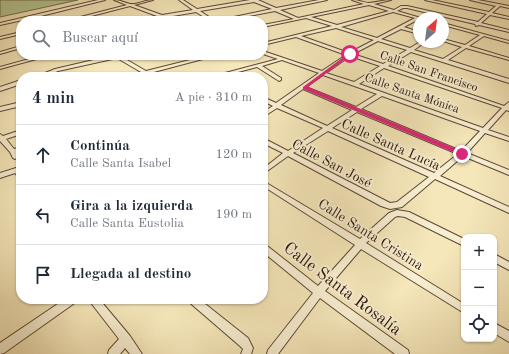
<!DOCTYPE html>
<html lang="es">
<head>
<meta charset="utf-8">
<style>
	:root { --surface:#fff; --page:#f6f6f7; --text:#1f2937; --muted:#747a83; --line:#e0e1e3 }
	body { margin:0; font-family:"Old Standard TT",serif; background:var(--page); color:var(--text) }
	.controls { position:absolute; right:12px; bottom:12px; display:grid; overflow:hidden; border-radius:8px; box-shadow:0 1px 3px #0004 }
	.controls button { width:36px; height:36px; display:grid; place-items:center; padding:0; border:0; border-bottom:1px solid var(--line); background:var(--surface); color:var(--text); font:20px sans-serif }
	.compass { position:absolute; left:413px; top:12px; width:36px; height:36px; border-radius:50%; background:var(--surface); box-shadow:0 1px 3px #0004; rotate:28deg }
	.stop { position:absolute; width:12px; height:12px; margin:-9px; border:3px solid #db2777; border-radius:50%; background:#fff }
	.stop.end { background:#db2777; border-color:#fff; box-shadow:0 1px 4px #0008 }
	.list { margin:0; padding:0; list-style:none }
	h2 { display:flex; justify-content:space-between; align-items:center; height:52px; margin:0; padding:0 16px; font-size:17px }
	h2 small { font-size:13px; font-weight:400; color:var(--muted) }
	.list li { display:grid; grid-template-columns:26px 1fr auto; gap:12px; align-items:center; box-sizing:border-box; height:60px; padding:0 16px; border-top:1px solid var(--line) }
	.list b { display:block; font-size:15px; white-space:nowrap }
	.list p { margin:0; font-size:13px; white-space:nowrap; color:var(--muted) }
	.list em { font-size:13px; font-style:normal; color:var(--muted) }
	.icon { flex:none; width:22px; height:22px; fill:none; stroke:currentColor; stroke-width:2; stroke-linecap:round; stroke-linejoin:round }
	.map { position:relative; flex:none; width:509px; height:354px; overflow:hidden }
	.search { position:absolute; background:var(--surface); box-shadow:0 1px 3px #0004; left:16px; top:16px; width:252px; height:44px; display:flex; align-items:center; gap:10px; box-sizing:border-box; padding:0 14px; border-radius:16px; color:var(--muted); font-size:15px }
	.panel { position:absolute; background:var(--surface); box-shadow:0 1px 3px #0004; left:16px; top:72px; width:252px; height:232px; border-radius:16px }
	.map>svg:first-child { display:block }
	.green { fill:#b6c794; stroke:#706d4c }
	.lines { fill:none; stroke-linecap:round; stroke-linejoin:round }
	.street-casing { stroke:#5e4832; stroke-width:2 }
	.street { fill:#f8efd2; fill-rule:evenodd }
	.route { fill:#db2777 }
	.labels { text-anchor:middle; stroke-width:4; stroke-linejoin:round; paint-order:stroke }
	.far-street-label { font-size:12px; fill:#2b1304; stroke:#f8efd2 }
	.street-label { font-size:14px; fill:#2b1304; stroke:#f8efd2 }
	.near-street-label { font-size:17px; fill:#2b1304; stroke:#f8efd2 }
</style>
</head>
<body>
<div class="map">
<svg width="509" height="354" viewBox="0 0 509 354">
	<rect width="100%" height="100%" fill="#f5e7ba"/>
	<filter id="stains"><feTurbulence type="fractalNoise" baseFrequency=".005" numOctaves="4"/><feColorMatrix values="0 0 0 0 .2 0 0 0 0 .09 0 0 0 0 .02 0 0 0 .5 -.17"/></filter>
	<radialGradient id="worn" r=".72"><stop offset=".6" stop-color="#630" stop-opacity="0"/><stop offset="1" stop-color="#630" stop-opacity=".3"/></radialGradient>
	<path class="green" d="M0,0H78L0,17Z"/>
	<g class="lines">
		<g class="street-casing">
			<g id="street">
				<path d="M98,0H105L37,17L45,21H40L32,18L0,25V23Z"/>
				<path d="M114,0C120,0 125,3 130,4C137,5 145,0 153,0L134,5L162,15L193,10L179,0H183L197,9L250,0H258L276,8L319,0H327L280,10L298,18L364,4L352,0C358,0 363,2 368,3C375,3 383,0 391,0L374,4L394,10L401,6H407L478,22L487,14L425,0H432L489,12L496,6L470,0H478L509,6V8L500,6L492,13L509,17V19L490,15L481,23L509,30V32L479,25L476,26L475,24L407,8H403L397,11L421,18H419V19L404,27L419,32V34L401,29L381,39L410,48L420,42H425L414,50L443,59L462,47L443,41V39L465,45L480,35L443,25V23L509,41V43L484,36L469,46L509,58V60L466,48L448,60L509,79V83L411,52L388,66L504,106L509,102V111L506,110L488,130L509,137V141L485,133L467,153L509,170V175L463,156L440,176L509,207V213L435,179L402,207L390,209L381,206L288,156L263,174V169L283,153L263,143V138L288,151L323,128L277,108L263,117V112L273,106L263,101V97L276,103L319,73L282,60L262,66L281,78V80L279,81L257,67L219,77H210L278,59L263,54V51L322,71L346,55L296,37L263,45V43L332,26L306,18L263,27V25L294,19L275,11L223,21H215L272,9L254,2L200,11L215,21H210L196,12L167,17L177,21C171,21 166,18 160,18C151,18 142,21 133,21L157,16L130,6L72,21H65L127,5ZM369,5L389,11L337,25L311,17ZM393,12L415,18L377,38L341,27ZM336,28L374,40L349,53L301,36ZM378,41L407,50L383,64L353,54ZM350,56L380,66L354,82L326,73ZM384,68L502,108L483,128L359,84ZM323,75L377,94L356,107L306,87ZM303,89L352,110L327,126L281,105ZM382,96L480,131L461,151L361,109ZM357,112L458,154L434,173L332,128ZM328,131L429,177L397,202L390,203L293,153Z"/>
				<path d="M21,32V34L0,39V37Z"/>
				<path d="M21,46V48L0,54V52Z"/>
				<path d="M44,55H51L0,69V67Z"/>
				<path d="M115,55H127L122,57L146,71L210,55H218L150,73L156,77H149L145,74L133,77H124L141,72L117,58L58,71L43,77H35L55,69Z"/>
				<path d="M21,80V84L0,91V87Z"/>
				<path d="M21,102V106L0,111V107Z"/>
				<path d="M21,130V134L6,139L14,149L21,147V151L17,153L18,157L15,159L13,158L10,152L0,141V134L3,136Z"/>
				<path d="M16,168L21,170V178H19L15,173L0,178V173Z"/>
				<path d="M263,181L360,239L389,213L397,210L409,212L464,239V246L405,217L398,216L395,217L366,243L464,304V313L361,249L325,291L408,350L409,354H395L320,298L278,354H267L268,350L313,293L263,252V244L266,245L318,286L355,245L263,186Z"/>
				<path d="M494,254L509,262V270L494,262Z"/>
				<path d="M65,299H78L76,302L4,353L0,354V343Z"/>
				<path d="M88,299H99L130,336L142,354H130L125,348L120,354H108L109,350L119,339Z"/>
				<path d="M187,299H199L248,338L253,348L251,354H241L243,349L240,346L189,302Z"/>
				<path d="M494,323L509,331V342L494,333Z"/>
			</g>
		</g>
		<use href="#street" class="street"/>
	</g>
	<path class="route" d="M349,53L352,54L308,87L464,152V155H460L303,89V87Z"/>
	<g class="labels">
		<g class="far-street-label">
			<text transform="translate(429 71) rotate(19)" y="4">Calle San Francisco</text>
			<text transform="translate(412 93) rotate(19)" y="4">Calle Santa Mónica</text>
		</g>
		<g class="street-label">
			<text transform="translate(391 144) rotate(24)" y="5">Calle Santa Lucía</text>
			<text transform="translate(332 163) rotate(28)" y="5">Calle San José</text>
			<text transform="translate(371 234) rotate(32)" y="5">Calle Santa Cristina</text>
		</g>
		<g class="near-street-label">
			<text transform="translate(343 288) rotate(37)" y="6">Calle Santa Rosalía</text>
		</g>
	</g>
	<rect width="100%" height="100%" filter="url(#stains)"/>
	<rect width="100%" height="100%" fill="url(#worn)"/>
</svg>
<div class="controls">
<button>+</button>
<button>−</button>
<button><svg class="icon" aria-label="locate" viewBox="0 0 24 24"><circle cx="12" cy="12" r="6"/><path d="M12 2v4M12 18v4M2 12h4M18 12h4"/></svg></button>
</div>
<svg class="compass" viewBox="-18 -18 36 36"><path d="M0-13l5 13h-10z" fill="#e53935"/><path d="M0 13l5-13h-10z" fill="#747a83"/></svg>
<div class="stop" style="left:350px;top:54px"></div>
<div class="stop end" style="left:462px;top:154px"></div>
<div class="search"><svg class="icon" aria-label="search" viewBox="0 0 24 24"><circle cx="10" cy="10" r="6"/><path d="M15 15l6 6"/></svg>Buscar aquí</div>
<section class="panel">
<h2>4 min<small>A pie · 310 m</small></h2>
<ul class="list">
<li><svg class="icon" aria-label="ahead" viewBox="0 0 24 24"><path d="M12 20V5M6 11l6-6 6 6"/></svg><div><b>Continúa</b><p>Calle Santa Isabel</p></div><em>120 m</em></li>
<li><svg class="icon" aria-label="left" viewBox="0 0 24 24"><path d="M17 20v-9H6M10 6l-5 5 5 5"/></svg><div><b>Gira a la izquierda</b><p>Calle Santa Eustolia</p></div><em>190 m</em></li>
<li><svg class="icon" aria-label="arrive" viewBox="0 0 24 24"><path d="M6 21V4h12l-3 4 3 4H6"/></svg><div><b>Llegada al destino</b></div></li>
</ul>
</section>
</div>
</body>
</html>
